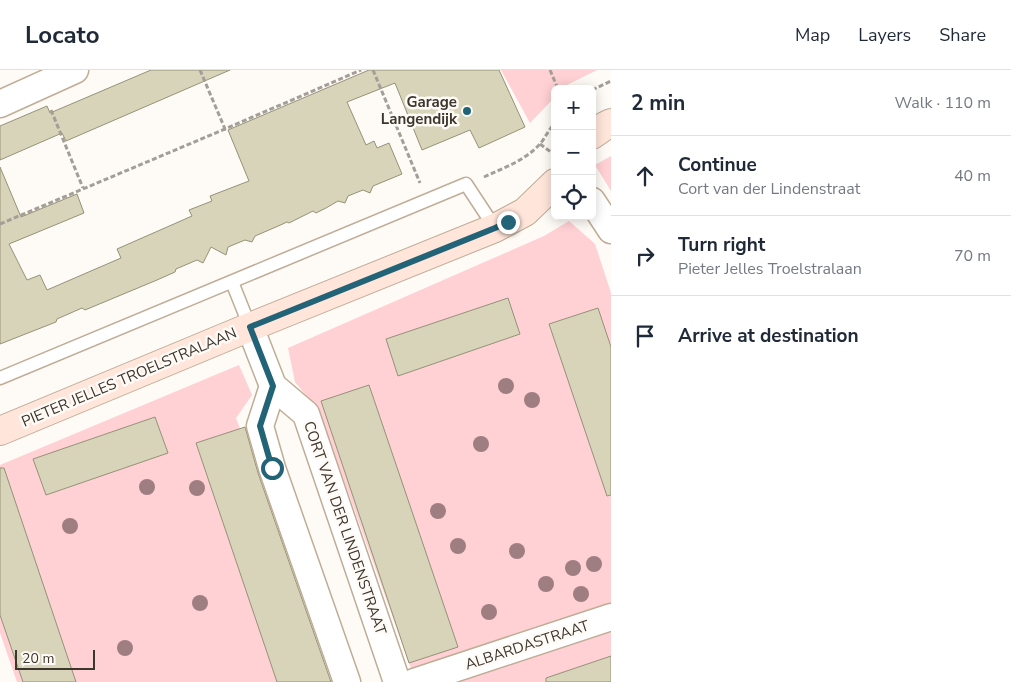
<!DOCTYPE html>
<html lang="en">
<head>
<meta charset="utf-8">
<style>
	:root { --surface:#fff; --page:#f2f2f3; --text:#1f2937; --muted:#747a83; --line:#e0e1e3 }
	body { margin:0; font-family:"Nunito Sans",sans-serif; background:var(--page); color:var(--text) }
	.controls { position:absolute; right:15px; top:15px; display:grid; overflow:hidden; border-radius:8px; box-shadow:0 2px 12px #0003 }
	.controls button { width:45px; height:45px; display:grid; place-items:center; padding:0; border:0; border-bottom:1px solid var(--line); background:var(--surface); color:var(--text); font:25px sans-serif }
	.scale { position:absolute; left:15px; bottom:12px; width:80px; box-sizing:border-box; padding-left:5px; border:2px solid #3d362d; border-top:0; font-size:14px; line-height:18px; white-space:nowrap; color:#3d362d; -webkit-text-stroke:4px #fefaf6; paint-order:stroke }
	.stop { position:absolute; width:15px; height:15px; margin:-11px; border:4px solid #236378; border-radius:50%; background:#fff }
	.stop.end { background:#236378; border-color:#fff; box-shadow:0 1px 5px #0008 }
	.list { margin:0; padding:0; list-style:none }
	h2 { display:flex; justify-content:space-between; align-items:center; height:65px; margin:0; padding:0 20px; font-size:21px }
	h2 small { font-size:16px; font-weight:400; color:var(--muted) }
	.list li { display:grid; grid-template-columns:32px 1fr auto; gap:15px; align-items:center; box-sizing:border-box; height:80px; padding:0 20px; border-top:1px solid var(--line) }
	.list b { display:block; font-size:19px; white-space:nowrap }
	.list p { margin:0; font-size:16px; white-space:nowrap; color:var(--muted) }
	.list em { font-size:16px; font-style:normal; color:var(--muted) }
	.icon { flex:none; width:28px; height:28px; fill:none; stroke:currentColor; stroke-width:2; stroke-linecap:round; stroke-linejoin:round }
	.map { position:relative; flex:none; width:611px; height:612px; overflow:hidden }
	header { display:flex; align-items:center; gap:30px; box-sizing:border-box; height:70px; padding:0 25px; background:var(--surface); border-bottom:1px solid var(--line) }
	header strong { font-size:24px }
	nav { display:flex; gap:28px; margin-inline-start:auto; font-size:18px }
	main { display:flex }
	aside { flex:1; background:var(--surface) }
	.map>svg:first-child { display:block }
	.green { fill:#ffd0d4 }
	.building { fill:#d7d4b9; stroke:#959278 }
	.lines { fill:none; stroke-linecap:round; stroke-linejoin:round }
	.lane-casing { stroke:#bfad96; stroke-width:15 }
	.street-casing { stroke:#bfad96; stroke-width:29 }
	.secondary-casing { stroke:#bfad96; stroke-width:30 }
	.path { stroke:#a49e98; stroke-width:3; stroke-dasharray:5 2.5; stroke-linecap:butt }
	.lane { stroke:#fff; stroke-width:12 }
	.street { stroke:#fff; stroke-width:26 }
	.secondary { stroke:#ffe5da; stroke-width:28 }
	.tree { fill:#9e7e81 }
	.route { stroke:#236378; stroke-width:6 }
	.poi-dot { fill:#236378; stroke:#fefaf6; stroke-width:2 }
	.labels { text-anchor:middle; stroke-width:5; stroke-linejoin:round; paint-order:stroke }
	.poi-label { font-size:15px; font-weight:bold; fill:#3d362d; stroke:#fefaf6; text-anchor:end }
	.street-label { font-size:15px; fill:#3d362d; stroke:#fefaf6 }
</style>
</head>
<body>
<header>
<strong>Locato</strong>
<nav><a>Map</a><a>Layers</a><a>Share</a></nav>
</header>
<main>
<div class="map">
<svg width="611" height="612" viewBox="0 0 611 612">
	<rect width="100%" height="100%" fill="#fefaf6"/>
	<g class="green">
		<path d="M501,0H597L565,16L563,19H555V27L530,53Z"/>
		<path d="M611,86V121L595,95Z"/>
		<path d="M569,151L595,174L611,223V534L458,584L412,601L319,341L295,312L288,278L544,166Z"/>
		<path d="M239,295L252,325L236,348L330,612H17L0,563V395Z"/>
		<path d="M611,559V612H457Z"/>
	</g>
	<g class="building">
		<path d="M151,0H230L66,71L62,63L0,90V56L47,36L50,43Z"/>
		<path d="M369,0H499L525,57L479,78L470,60L422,80L395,13L347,32L366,75L374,71L377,78L389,73L402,104L373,116L370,123L363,120L348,126L345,133L338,131L326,138L316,143L313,141L289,153L287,152L276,157L255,166L252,172L245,170L228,177L226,185L211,177L203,193L197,190L176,199L175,202L157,210L85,240L82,238L57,249L56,252L0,274V97L21,147L77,124L84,143L9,174L27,210L40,205L47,220L121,188L117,179L192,146L189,140L212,131L210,126L249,111L228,60Z"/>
		<path d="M508,228L520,264L398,306L386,269Z"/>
		<path d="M598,238L611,277V425L607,426L549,254Z"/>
		<path d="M369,315L458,577L409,593L321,331Z"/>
		<path d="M155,347L168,383L46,425L33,389Z"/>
		<path d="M245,357L258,403L331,612H277L196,373Z"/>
		<path d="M0,398H4L76,612H23L0,545Z"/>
		<path d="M611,586V612H546V608Z"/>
	</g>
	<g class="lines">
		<g class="lane-casing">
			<g id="lane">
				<path d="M232,212L250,257"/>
				<path d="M0,308L466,114L495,158"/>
			</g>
		</g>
		<g class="street-casing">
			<g id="street">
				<path d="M0,34L75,0"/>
				<path d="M592,131L611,160"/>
				<path d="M250,257L273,316L306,344L397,612"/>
				<path d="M273,316L260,356L272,398L347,612"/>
				<path d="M414,612L611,547"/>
			</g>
		</g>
		<g class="secondary-casing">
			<g id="secondary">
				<path d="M592,65L605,56L611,53"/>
				<path d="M0,361L250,257L495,158L525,142L555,113"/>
			</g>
		</g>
		<g class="path">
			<path d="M200,0L225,59L361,0"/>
			<path d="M373,0L420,113"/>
			<path d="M550,0L558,19"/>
			<path d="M592,20L611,11"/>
			<path d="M51,40L83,118"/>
			<path d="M540,74L555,85"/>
			<path d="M484,107C503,98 524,91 539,75C545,69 548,60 555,53"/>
			<path d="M0,154L225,59"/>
		</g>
		<use href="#lane" class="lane"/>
		<use href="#street" class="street"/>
		<use href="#secondary" class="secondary"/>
	</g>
	<g class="tree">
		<circle cx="506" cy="316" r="8"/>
		<circle cx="532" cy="330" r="8"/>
		<circle cx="481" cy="374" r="8"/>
		<circle cx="147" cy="417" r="8"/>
		<circle cx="197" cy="418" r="8"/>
		<circle cx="438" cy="441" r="8"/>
		<circle cx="70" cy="456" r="8"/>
		<circle cx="458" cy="476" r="8"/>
		<circle cx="517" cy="481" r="8"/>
		<circle cx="594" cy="494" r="8"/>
		<circle cx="573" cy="498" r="8"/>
		<circle cx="546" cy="514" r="8"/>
		<circle cx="581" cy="524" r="8"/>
		<circle cx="200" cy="533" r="8"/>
		<circle cx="489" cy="542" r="8"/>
		<circle cx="125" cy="578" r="8"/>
	</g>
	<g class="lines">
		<path class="route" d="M272,398L260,356L273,316L250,257L495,158L508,152"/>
	</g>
	<circle class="poi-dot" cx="467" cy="41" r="5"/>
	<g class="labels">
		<g class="poi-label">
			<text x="457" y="37">Garage<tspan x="457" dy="17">Langendijk</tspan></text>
		</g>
		<g class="street-label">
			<text transform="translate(129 307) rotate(-23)" y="5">PIETER JELLES TROELSTRALAAN</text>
			<text transform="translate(345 458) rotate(71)" y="5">CORT VAN DER LINDENSTRAAT</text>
			<text transform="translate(527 575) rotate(-18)" y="5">ALBARDASTRAAT</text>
		</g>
	</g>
</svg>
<div class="controls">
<button>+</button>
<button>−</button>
<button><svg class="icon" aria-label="locate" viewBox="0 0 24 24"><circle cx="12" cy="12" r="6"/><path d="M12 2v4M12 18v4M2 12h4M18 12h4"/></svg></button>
</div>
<div class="scale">20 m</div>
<div class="stop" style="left:272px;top:398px"></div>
<div class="stop end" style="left:508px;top:152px"></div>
</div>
<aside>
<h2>2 min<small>Walk · 110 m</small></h2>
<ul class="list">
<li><svg class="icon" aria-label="ahead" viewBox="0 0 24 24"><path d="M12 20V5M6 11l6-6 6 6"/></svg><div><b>Continue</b><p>Cort van der Lindenstraat</p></div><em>40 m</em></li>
<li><svg class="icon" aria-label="right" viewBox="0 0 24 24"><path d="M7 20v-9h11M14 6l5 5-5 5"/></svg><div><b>Turn right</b><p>Pieter Jelles Troelstralaan</p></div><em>70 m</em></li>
<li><svg class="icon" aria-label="arrive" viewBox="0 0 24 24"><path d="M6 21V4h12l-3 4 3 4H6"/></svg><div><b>Arrive at destination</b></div></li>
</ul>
</aside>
</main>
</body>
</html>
